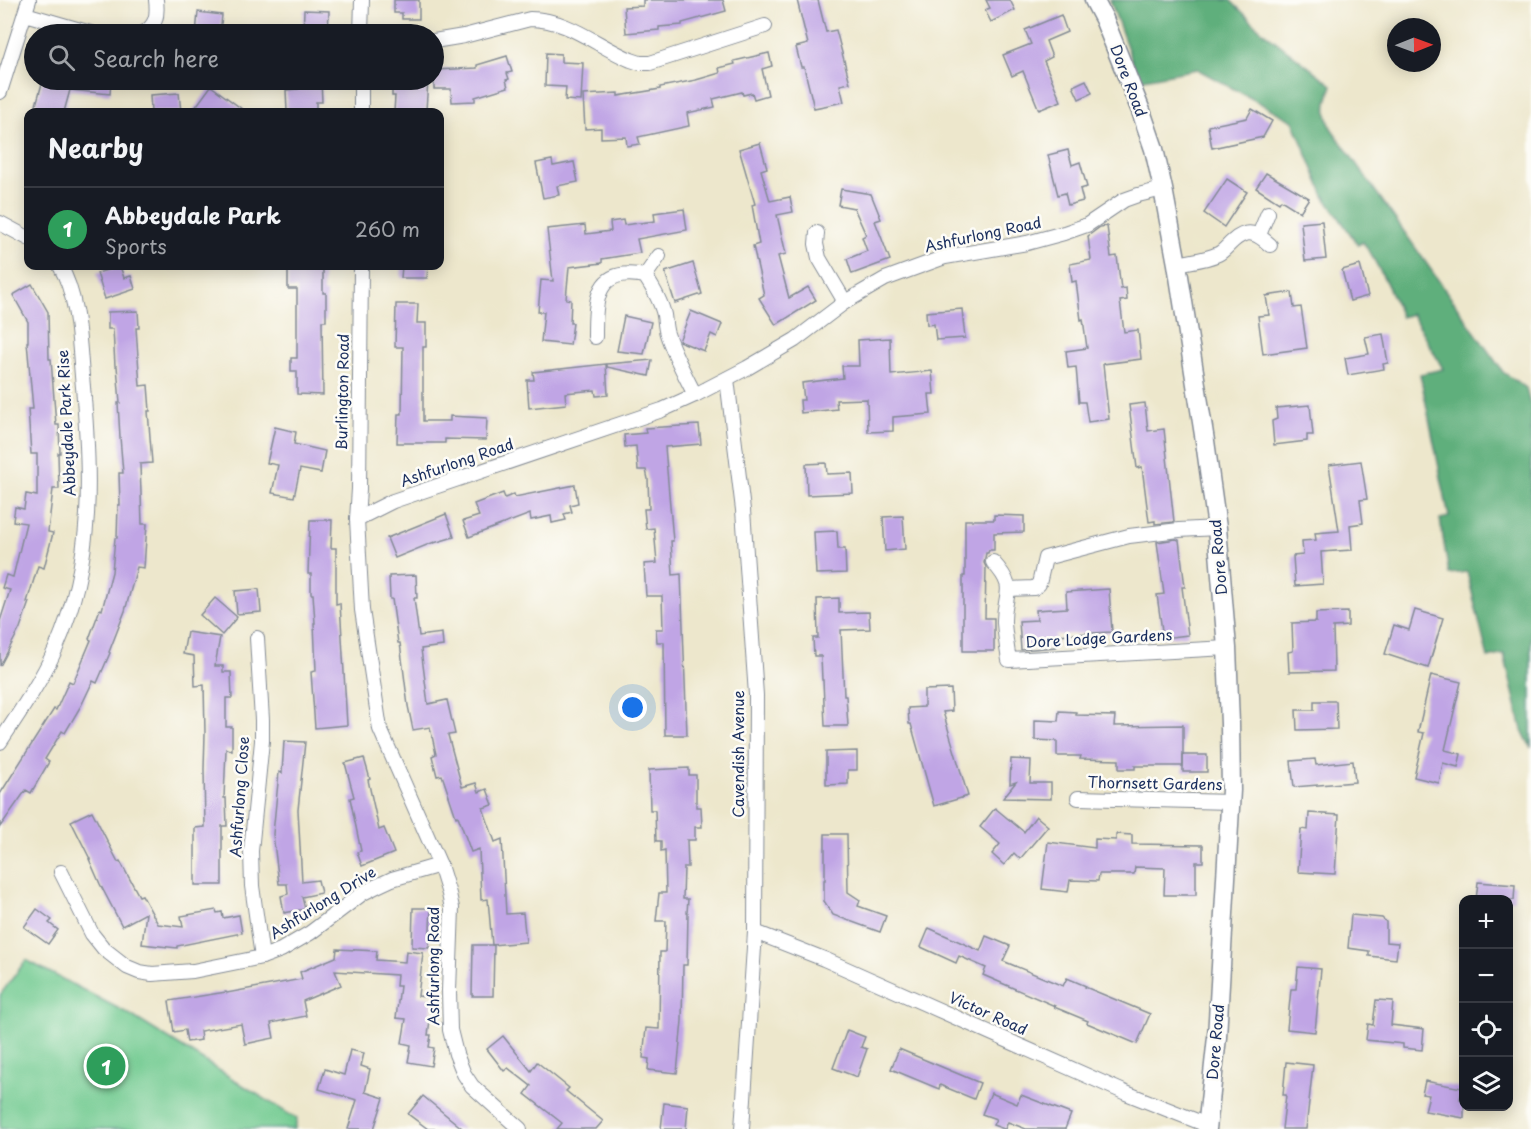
<!DOCTYPE html>
<html lang="en">
<head>
<meta charset="utf-8">
<style>
	:root { --surface:#171b24; --page:#242831; --text:#f1f3f6; --muted:#9ea1a6; --line:#363941; --accent:#d690ce }
	body { margin:0; font-family:"Playpen Sans",sans-serif; background:var(--page); color:var(--text) }
	.controls { position:absolute; right:18px; bottom:18px; display:grid; overflow:hidden; border-radius:12px; box-shadow:0 3px 15px #0003 }
	.controls button { width:54px; height:54px; display:grid; place-items:center; padding:0; border:0; border-bottom:2px solid var(--line); background:var(--surface); color:var(--text); font:30px sans-serif }
	.compass { position:absolute; left:1387px; top:18px; width:54px; height:54px; border-radius:50%; background:var(--surface); box-shadow:0 3px 15px #0003; rotate:89deg }
	.you { position:absolute; left:633px; top:708px; width:21px; height:21px; margin:-15px; border:4px solid #fff; border-radius:50%; background:#1a73e8; box-shadow:0 0 0 9px #1a73e833 }
	.badge { display:grid; place-items:center; width:39px; height:39px; border-radius:50%; background:var(--accent); color:#fff; font-size:20px; font-weight:700 }
	.pin { position:absolute; translate:-50% -50%; border:3px solid #fff; box-shadow:0 2px 6px #0006 }
	.list { margin:0; padding:0; list-style:none }
	h2 { display:flex; justify-content:space-between; align-items:center; height:78px; margin:0; padding:0 24px; font-size:26px }
	h2 small { font-size:20px; font-weight:400; color:var(--muted) }
	.list li { display:grid; grid-template-columns:39px 1fr auto; gap:18px; align-items:center; box-sizing:border-box; height:84px; padding:0 24px; border-top:2px solid var(--line) }
	.list b { display:block; font-size:22px; white-space:nowrap }
	.list p { margin:0; font-size:20px; white-space:nowrap; color:var(--muted) }
	.list em { font-size:20px; font-style:normal; color:var(--muted) }
	.icon { flex:none; width:33px; height:33px; fill:none; stroke:currentColor; stroke-width:2; stroke-linecap:round; stroke-linejoin:round }
	.map { position:relative; flex:none; width:1531px; height:1129px; overflow:hidden }
	.search { position:absolute; background:var(--surface); box-shadow:0 3px 15px #0003; left:24px; top:24px; width:420px; height:66px; display:flex; align-items:center; gap:15px; box-sizing:border-box; padding:0 21px; border-radius:33px; color:var(--muted); font-size:22px }
	.panel { position:absolute; background:var(--surface); box-shadow:0 3px 15px #0003; left:24px; top:108px; width:420px; height:162px; border-radius:12px }
	.map>svg:first-child { display:block }
	.green { fill:#73cb92; stroke:#477d78; stroke-width:1.5 }
	.forest { fill:#5eaf7c; stroke:#3c6f6d; stroke-width:1.5 }
	.building { fill:#c0a5e5 }
	.lines { fill:none; stroke-linecap:round; stroke-linejoin:round }
	.minor-casing { stroke:#848b95; stroke-width:16 }
	.tertiary-casing { stroke:#848b95; stroke-width:21 }
	.minor { stroke:#fff; stroke-width:14 }
	.tertiary { stroke:#fff; stroke-width:18 }
	.labels { text-anchor:middle; stroke-width:5; stroke-linejoin:round; paint-order:stroke }
	.street-label { font-size:15px; fill:#1b2f5e; stroke:#fdfcf7 }
</style>
</head>
<body>
<div class="map">
<svg width="1531" height="1129" viewBox="0 0 1531 1129">
	<rect width="100%" height="100%" fill="#fdfcf7"/>
	<filter id="ink" filterUnits="userSpaceOnUse"><feTurbulence type="fractalNoise" baseFrequency=".0167" numOctaves="2"/><feDisplacementMap in="SourceGraphic" scale="12" xChannelSelector="R" yChannelSelector="G"/><feConvolveMatrix kernelMatrix="1 2 1 2 8 2 1 2 1" color-interpolation-filters="sRGB"/></filter>
	<filter id="wash" filterUnits="userSpaceOnUse"><feTurbulence type="fractalNoise" baseFrequency=".008" numOctaves="4" result="noise"/><feDisplacementMap in="SourceGraphic" scale="24" xChannelSelector="R" yChannelSelector="G"/><feGaussianBlur stdDeviation="1.35" result="paint"/><feColorMatrix in="noise" values="0 0 0 0 0 0 0 0 0 0 0 0 0 0 0 0 0 1.4 0 .05"/><feComposite in="paint" operator="in"/></filter>
	<g filter="url(#wash)">
		<rect width="100%" height="100%" fill="#ede7cc"/>
		<path class="green" d="M26,960L129,1014L297,1119L295,1129H0V995Z"/>
		<path class="forest" d="M1110,0H1230L1261,30L1332,85C1326,104 1324,109 1331,128L1503,372L1526,388L1531,407V748L1522,730L1504,654L1488,658L1467,572L1449,574L1440,519L1449,517L1420,374L1443,369L1412,314L1401,317C1391,290 1379,266 1363,242L1358,245L1324,196L1293,121L1197,69L1139,80Z"/>
		<g id="blocks">
			<g class="building">
				<path d="M394,0H419V19H402V13H394Z"/>
				<path d="M643,0H723L726,11L682,23V25L659,27V30L626,33L624,7L643,6Z"/>
				<path d="M797,0H818L826,32L836,30L850,83L840,85L844,102L814,108L804,67H801L796,47L808,44Z"/>
				<path d="M986,0H1010L1015,10L991,22L985,10L990,8Z"/>
				<path d="M304,10L329,11L328,34H303Z"/>
				<path d="M198,12L222,15L220,34H196Z"/>
				<path d="M1061,15L1067,32L1046,41L1052,57L1044,61L1061,101L1039,110L1023,71L1012,76L1003,55L1031,44L1025,30Z"/>
				<path d="M546,53L561,54V62L583,63L581,101L565,100L566,87L545,86Z"/>
				<path d="M769,53L772,66L762,69L768,95L754,99L752,93L743,95L742,92L713,99L715,107L687,113L689,126L638,137L640,144L627,146L626,137L601,138V128L585,129L583,95L618,93V96L660,89V87L696,80L720,73L719,68L735,64L734,61Z"/>
				<path d="M507,56L512,72L507,73L509,79L506,80L508,87L475,97V101L452,102L451,89H434V70L477,68V65Z"/>
				<path d="M43,80H111L110,94L70,90L64,112H34Z"/>
				<path d="M298,80H321L322,102H316V112H287L286,90L298,89Z"/>
				<path d="M392,80H428L426,110H421V112H394L395,96H392Z"/>
				<path d="M1086,80L1092,93L1079,99L1073,86Z"/>
				<path d="M211,86L246,112H192Z"/>
				<path d="M179,93L181,112H151L150,95Z"/>
				<path d="M1252,109L1272,121L1263,137L1212,148L1208,126L1247,118Z"/>
				<path d="M760,143L767,168L761,170L770,201L790,197L793,212L777,215L786,254L778,256L789,298L808,287L816,300L776,325L759,298L764,295L753,246L759,244L752,205L755,204L739,149Z"/>
				<path d="M1068,150L1072,165L1080,162L1087,187L1080,189L1083,201L1068,205L1065,193L1058,195L1048,155Z"/>
				<path d="M552,160L553,166L574,162L578,182L557,186L559,195L543,198L536,163Z"/>
				<path d="M1266,173L1309,198L1300,212L1281,200L1279,203L1256,188Z"/>
				<path d="M1227,179L1247,192L1224,227L1204,213Z"/>
				<path d="M841,189L871,194L881,219L875,221L890,260L852,274L847,259L867,251L862,237L866,235L854,208L838,205Z"/>
				<path d="M684,209L687,230L637,239L640,253L602,259V263L569,267L566,299L571,300L570,323H573L570,345L541,342L544,312H538L541,280L553,281L547,229L585,225L586,234L611,231L610,222L623,220L624,225L655,221L654,213Z"/>
				<path d="M1322,221L1326,259L1305,261L1301,223Z"/>
				<path d="M1107,226L1111,257L1117,256L1121,289L1126,288L1127,300L1120,301L1124,332L1138,330L1141,359L1103,364L1109,419L1088,422L1085,402H1079L1076,367L1068,368L1066,351L1087,348L1083,319L1081,320L1076,281L1072,282L1070,264L1091,260L1088,236L1100,227Z"/>
				<path d="M693,263L702,294L675,303L665,272Z"/>
				<path d="M1360,265L1368,296L1350,301L1342,270Z"/>
				<path d="M120,266L124,278L131,276L135,289L105,299L97,273Z"/>
				<path d="M288,266H323V293H326V321H322L323,395L297,394V371H291V358H297V289H288Z"/>
				<path d="M402,266H428L427,278H401Z"/>
				<path d="M32,284L48,312L49,359H51L56,425H59L60,453H58L59,489H53L48,532L53,533L44,568L38,566L27,602H29L20,628L0,666V621L10,590L2,588L6,575L13,577L26,523L13,521L15,507L24,509L26,494L37,496V454H31L28,409H33L27,342H28V322L13,295Z"/>
				<path d="M1292,292L1294,308L1301,307L1307,348L1263,354L1258,316L1269,315L1266,296Z"/>
				<path d="M396,304H418L417,323H426V347H423V421H450V416L487,418L486,440L445,439V443H397L398,414H402L403,347H395Z"/>
				<path d="M962,309L965,338L936,340L934,324L927,325L926,312Z"/>
				<path d="M138,311L139,328H136L140,386L148,385L150,411H148L152,463L140,464L142,524H147L144,568L137,567L125,611L109,652L110,653L97,683L93,681L82,704L65,733L62,731L45,759L49,762L31,793L26,790L0,827V794L54,709L56,710L69,681L73,683L91,640L89,639L100,609L102,610L112,572L115,538H117L118,505H120L119,473H123L120,437L118,403H120L117,366H115L113,329H108V312Z"/>
				<path d="M691,311L722,324L717,337L711,334L704,351L679,341Z"/>
				<path d="M624,316L651,322L644,354L617,351Z"/>
				<path d="M1383,334L1388,363L1383,364L1384,369L1348,375L1345,358L1369,354L1365,337Z"/>
				<path d="M890,338L891,375L932,371L934,394H929L931,414L893,417V431L868,432L867,399L836,400L837,409L801,413L800,400H804L802,383L843,378L842,366H859L858,340Z"/>
				<path d="M652,360L649,376L607,367V364Z"/>
				<path d="M606,364L608,395L596,396L595,390L565,393L566,404L529,408L527,380H534L533,372Z"/>
				<path d="M1145,403L1148,431L1164,429L1174,522L1155,524V521L1149,522L1142,467L1137,468L1129,405Z"/>
				<path d="M1310,405L1313,435H1307V441L1274,445L1272,421L1277,419L1276,408Z"/>
				<path d="M699,425L701,444L665,447L673,541H671L673,575L681,574L687,735H665L664,642H657L656,629H663L662,596H646L644,564L657,563L654,528L646,529L644,509H649L648,479L646,470H638L636,446L625,447L624,435L646,433L645,428Z"/>
				<path d="M275,427L296,432L294,444L325,451L321,473L300,469L294,497L272,493L278,465L267,463Z"/>
				<path d="M1361,461L1367,499L1360,500L1363,523L1350,525L1352,550L1321,552L1323,584L1295,586L1293,556L1303,555L1302,541L1316,540L1315,533L1339,531L1329,465Z"/>
				<path d="M826,463L827,474L852,473L853,493L807,495L806,464Z"/>
				<path d="M575,485L578,503L570,505L572,512L564,514L566,520L552,523L551,516L531,520L530,514L469,537L463,521L479,516L474,504L503,493L505,498L514,494L515,497Z"/>
				<path d="M446,514L454,537L434,543V542L395,558L387,538Z"/>
				<path d="M994,515L1024,516V532L994,533V550H989L988,553H986L984,563L986,567L985,618H994V651H963V576H965V520H994Z"/>
				<path d="M903,516L905,549L885,551L883,517Z"/>
				<path d="M310,520H332L331,548H336V604L340,603L347,725L315,728L311,672L316,671L314,623H315L313,594H311V574H308Z"/>
				<path d="M837,531L838,549H845L846,573L816,574L814,532Z"/>
				<path d="M1176,539L1179,540L1185,587H1182L1188,635L1163,638L1157,595L1164,594L1157,542Z"/>
				<path d="M416,575L417,598H414L419,636L442,633L443,646L421,649L428,704L447,700L455,734L448,735L462,787L476,783L479,792L487,789L493,805L483,808L495,842L502,839L506,914L523,913L526,942L492,945L488,899L481,900L479,849L471,852L458,816L456,817L442,775L437,776L432,756L436,754L430,727L413,730L408,706L400,643H398L392,599H390L389,576Z"/>
				<path d="M259,589L261,612L237,614L235,591Z"/>
				<path d="M1109,589L1112,632L1055,635L1056,647L1021,650L1019,621L1037,620L1036,610L1067,608L1066,592Z"/>
				<path d="M215,598L237,617L222,635L200,615Z"/>
				<path d="M839,598V613L869,612L870,629L841,630L844,696H846L848,726H825L823,680H822L821,656H814L813,638H818L817,599Z"/>
				<path d="M1415,610L1443,618L1428,668L1385,654L1394,625L1409,630Z"/>
				<path d="M1348,612V626L1333,627L1334,671L1289,672L1288,652L1293,651L1292,623L1316,622V613Z"/>
				<path d="M187,632L220,637L215,666H223V672H231L232,698H226V727H232V750L226,749L224,798H226L227,826H222V885H195V828L205,827L204,769L205,734L204,685L195,686L194,656L183,654Z"/>
				<path d="M1431,675L1461,682L1445,750L1461,754L1458,767L1443,763L1439,783L1414,777L1424,733L1418,732Z"/>
				<path d="M951,689L952,711L943,712L968,796L934,806L911,724H909L908,708L924,707V690Z"/>
				<path d="M1314,701H1336L1337,729L1297,730L1296,710H1314Z"/>
				<path d="M1059,711L1076,712V715L1115,716L1114,726L1183,725V766H1135V769H1119V760L1080,759L1081,756H1057V741L1035,740V720L1058,721Z"/>
				<path d="M284,741L305,742L298,810L302,882L318,880L321,893L302,897L305,909L284,913L281,896L288,894L287,884H279L273,834L279,772L282,773Z"/>
				<path d="M857,751V770H848V784L826,785V752Z"/>
				<rect x="1183" y="755" width="24" height="17"/>
				<path d="M364,758L370,779L368,780L379,830L384,828L394,853L362,866L357,852L361,851L350,798L354,797L345,763Z"/>
				<path d="M1011,759L1031,760L1030,783H1051V799L1003,798L1016,782L1010,784Z"/>
				<path d="M1315,759L1316,765L1353,761L1355,782L1294,787L1291,761Z"/>
				<path d="M689,768V775H696V807H701L702,827H695V840H687L688,867H684L683,899H688L687,913H688L687,965H683L682,1021L677,1073L648,1070L649,1059L643,1058L646,1028L659,1029L660,952H665L666,921H656L659,893H666L665,850L661,851V841H656L655,810H650L649,770Z"/>
				<path d="M995,808L1024,832L1036,816L1048,826L1020,859L1014,853L1004,865L992,854L1000,844L980,827Z"/>
				<path d="M92,811L118,862L120,861L139,896L142,895L158,924L183,927L181,916L216,910L217,913L222,912L223,918L239,915L242,933L177,946V948L142,944L146,913L122,926L100,884L89,859H90L71,821Z"/>
				<path d="M1309,813L1339,815L1335,874L1298,872L1301,829L1308,830Z"/>
				<path d="M825,834H847L848,892L860,900L858,906L886,916L880,932L833,915L824,901V880H825Z"/>
				<path d="M1116,834L1132,835V844L1203,845V862H1196V895H1164L1165,868L1135,867L1134,874H1099L1098,881L1070,880L1068,892L1042,889L1048,842L1095,848V839L1116,840Z"/>
				<path d="M1478,882L1515,885L1514,900H1476Z"/>
				<path d="M413,908H431L429,948L412,947Z"/>
				<path d="M37,909L52,920L49,923L58,930L48,944L24,927Z"/>
				<path d="M1351,915L1382,918L1386,922V942L1398,943L1396,959L1369,956V951L1348,948Z"/>
				<path d="M929,928L980,951L986,936L1010,946L1003,961L1063,986L1067,978L1086,986L1085,987L1150,1014L1137,1044L1087,1023L1088,1021L1054,1007L1055,1006L983,975L986,968L959,956L956,963L921,947Z"/>
				<path d="M473,945H494L493,996H472Z"/>
				<path d="M337,949L377,951L376,960L405,962L406,951L423,953L418,996L433,998L428,1035H431L429,1047L434,1048L431,1066L408,1062L411,1045L402,1043L406,1019L396,1018L400,986H396L397,975L335,971L341,985L303,1001L306,1016L271,1023L274,1038L245,1044L241,1024L200,1031L201,1040L187,1042L185,1030L174,1032L169,1001L226,992L227,993L302,979L300,972L336,957Z"/>
				<path d="M1298,967L1321,969L1315,1032L1287,1029L1291,989H1296Z"/>
				<path d="M1376,1000L1393,1001L1391,1025L1424,1029L1422,1050L1403,1048V1044L1366,1040L1368,1024L1373,1025Z"/>
				<path d="M847,1030L865,1037L861,1047L867,1049L857,1077L833,1068Z"/>
				<path d="M503,1036L531,1071L537,1062L569,1088L566,1091L603,1121L596,1129H557L562,1123L525,1094L531,1086L508,1068L504,1071L487,1049Z"/>
				<path d="M899,1049L980,1083L974,1099L940,1085L939,1089L891,1069Z"/>
				<path d="M350,1050L364,1053L361,1066L370,1069L365,1092L384,1098L374,1129H348L357,1100L319,1089L325,1069L344,1075Z"/>
				<path d="M1286,1062L1313,1065L1306,1129H1282L1286,1095H1283Z"/>
				<path d="M1425,1081L1462,1088L1460,1099L1464,1100V1118L1425,1111L1429,1095L1422,1094Z"/>
				<path d="M991,1093L1017,1104L1021,1095L1071,1114L1065,1129H1026L1008,1122L1005,1129H1004L993,1125L996,1119L982,1114Z"/>
				<path d="M423,1096L463,1129H428L408,1114Z"/>
				<path d="M664,1103L688,1106L686,1129H661Z"/>
			</g>
		</g>
	</g>
	<g filter="url(#ink)">
		<use href="#blocks" fill-opacity="0" stroke="#848b95" stroke-width="1.5"/>
		<g class="lines">
			<g class="minor-casing">
				<g id="minor">
					<path d="M25,14L94,34"/>
					<path d="M142,34C156,26 158,16 156,0"/>
					<path d="M361,34L362,0"/>
					<path d="M434,41L464,36L530,19C568,19 597,46 631,60L640,63H650L765,26"/>
					<path d="M361,80V112"/>
					<path d="M0,92L29,0"/>
					<path d="M0,223L28,238"/>
					<path d="M817,233L816,244L819,258L845,302"/>
					<path d="M1259,235L1268,213"/>
					<path d="M1177,264C1190,261 1206,260 1218,254C1224,251 1228,245 1233,241C1248,228 1257,233 1270,245"/>
					<path d="M645,276L659,256"/>
					<path d="M595,337C595,299 596,266 645,276C653,288 661,301 664,315C665,322 665,328 667,334C674,355 685,375 695,395"/>
					<path d="M727,379L743,510L756,695L755,932L742,1129"/>
					<path d="M357,519L359,489L361,266"/>
					<path d="M993,562C1019,591 1003,592 1004,623C1005,635 1007,648 1009,660L1227,648"/>
					<path d="M1009,589L1034,588L1039,584L1045,558L1129,536L1179,530L1217,528"/>
					<path d="M257,638L262,720V741L251,851L252,886L262,957"/>
					<path d="M0,742C20,712 41,681 56,648C95,559 91,471 82,376C79,341 78,296 60,266"/>
					<path d="M1078,798L1230,802"/>
					<path d="M61,872L92,934L104,949L127,967L139,972L152,974L193,971L262,957L281,950L310,933L363,893L377,886L392,879L440,865"/>
					<path d="M755,932L824,959L1126,1093L1207,1125"/>
					<path d="M520,1129L472,1086L464,1074L456,1054L450,1030L449,991L452,908L449,894L440,865L380,729L362,610L357,519L393,501L662,410L695,395L747,368L795,340L845,302L885,279L945,257L1027,243L1064,233L1087,225L1124,200L1138,195L1163,189"/>
				</g>
			</g>
			<g class="tertiary-casing">
				<path id="tertiary" d="M1094,0L1104,19L1141,111L1154,149L1163,189L1177,264L1205,441L1217,528L1227,648L1230,724L1231,790L1217,1037L1207,1129"/>
			</g>
			<use href="#minor" class="minor"/>
			<use href="#tertiary" class="tertiary"/>
		</g>
	</g>
	<g class="labels">
		<g class="street-label">
			<text transform="translate(1128 81) rotate(69)" y="5">Dore Road</text>
			<text transform="translate(983 235) rotate(-12)" y="5">Ashfurlong Road</text>
			<text transform="translate(343 392) rotate(-89)" y="5">Burlington Road</text>
			<text transform="translate(67 423) rotate(-93)" y="5">Abbeydale Park Rise</text>
			<text transform="translate(457 463) rotate(-19)" y="5">Ashfurlong Road</text>
			<text transform="translate(1219 557) rotate(-95)" y="5">Dore Road</text>
			<text transform="translate(1099 639) rotate(-3)" y="5">Dore Lodge Gardens</text>
			<text transform="translate(739 754) rotate(-90)" y="5">Cavendish Avenue</text>
			<text transform="translate(1155 784) rotate(1)" y="5">Thornsett Gardens</text>
			<text transform="translate(240 797) rotate(-86)" y="5">Ashfurlong Close</text>
			<text transform="translate(323 903) rotate(-32)" y="5">Ashfurlong Drive</text>
			<text transform="translate(434 966) rotate(-90)" y="5">Ashfurlong Road</text>
			<text transform="translate(988 1014) rotate(24)" y="5">Victor Road</text>
			<text transform="translate(1216 1042) rotate(-85)" y="5">Dore Road</text>
		</g>
	</g>
</svg>
<div class="controls">
<button>+</button>
<button>−</button>
<button><svg class="icon" aria-label="locate" viewBox="0 0 24 24"><circle cx="12" cy="12" r="6"/><path d="M12 2v4M12 18v4M2 12h4M18 12h4"/></svg></button>
<button><svg class="icon" aria-label="layers" viewBox="0 0 24 24"><path d="M12 4l9 5-9 5-9-5zM3 14l9 5 9-5"/></svg></button>
</div>
<svg class="compass" viewBox="-18 -18 36 36"><path d="M0-13l5 13h-10z" fill="#e53935"/><path d="M0 13l5-13h-10z" fill="#9ea1a6"/></svg>
<div class="you"></div>
<div class="pin badge" style="left:106px;top:1066px;background:#2e9e5b">1</div>
<div class="search"><svg class="icon" aria-label="search" viewBox="0 0 24 24"><circle cx="10" cy="10" r="6"/><path d="M15 15l6 6"/></svg>Search here</div>
<section class="panel">
<h2>Nearby<small></small></h2>
<ul class="list">
<li><span class="badge" style="background:#2e9e5b">1</span><div><b>Abbeydale Park</b><p>Sports</p></div><em>260 m</em></li>
</ul>
</section>
</div>
</body>
</html>
